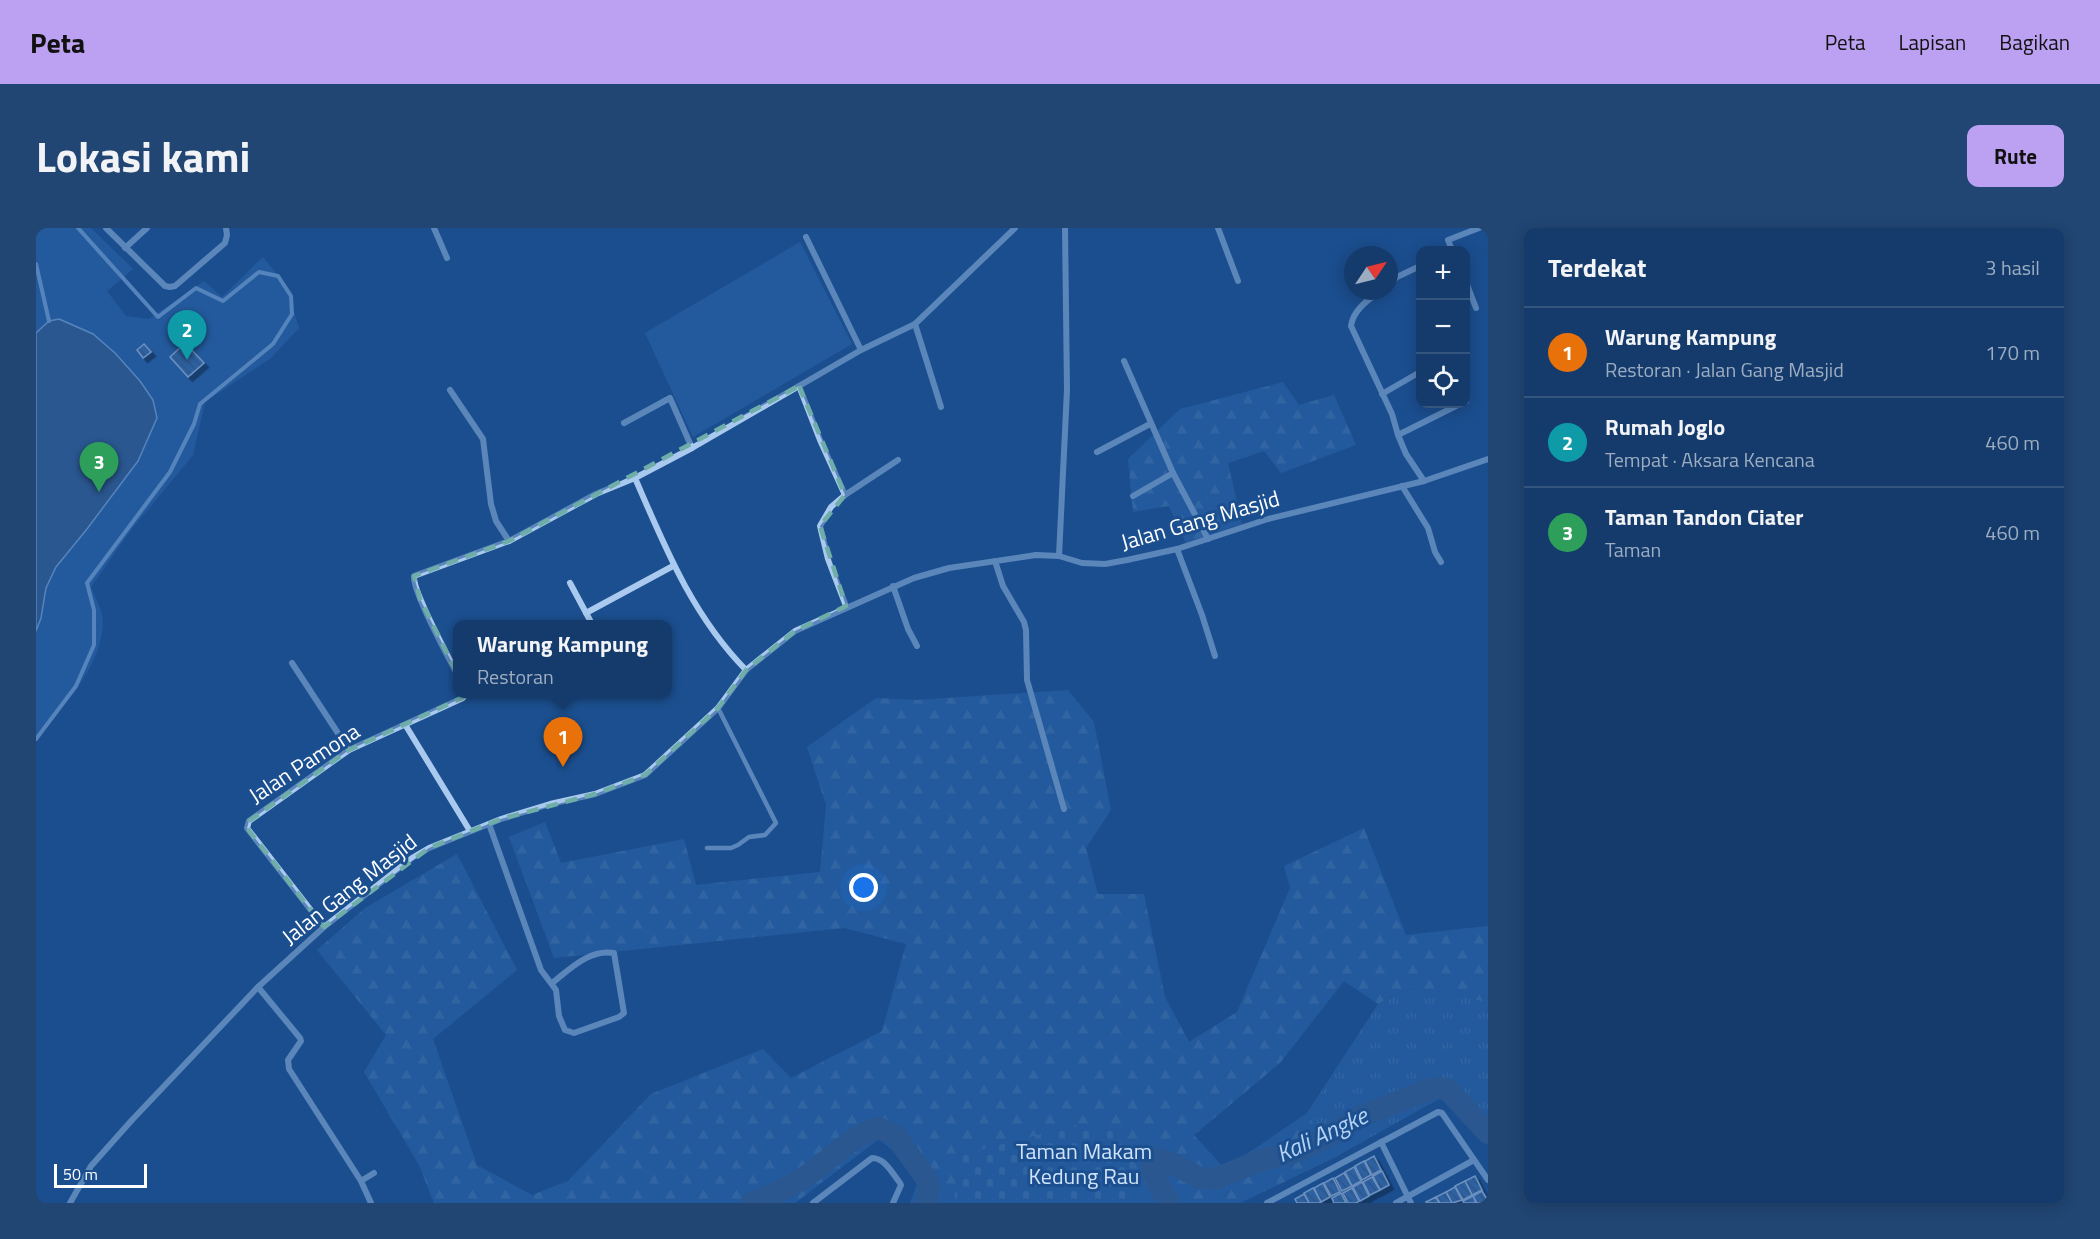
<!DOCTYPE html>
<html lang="id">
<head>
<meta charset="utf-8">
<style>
	:root { --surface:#143b6b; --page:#214673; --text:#f1f3f6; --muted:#9dadc1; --line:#33557e; --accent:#bca0f2 }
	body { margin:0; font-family:"Titillium Web",sans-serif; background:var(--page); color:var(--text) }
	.controls { position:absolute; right:18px; top:18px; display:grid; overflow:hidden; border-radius:12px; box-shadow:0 3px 15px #0003 }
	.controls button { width:54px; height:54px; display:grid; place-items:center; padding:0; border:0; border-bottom:2px solid var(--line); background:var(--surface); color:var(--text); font:30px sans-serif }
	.compass { position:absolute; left:1308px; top:18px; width:54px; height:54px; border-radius:50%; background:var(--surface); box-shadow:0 3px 15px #0003; rotate:55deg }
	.scale { position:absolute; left:18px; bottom:15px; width:93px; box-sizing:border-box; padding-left:6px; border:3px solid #fff; border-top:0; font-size:16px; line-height:21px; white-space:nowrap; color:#fff; -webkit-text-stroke:4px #1b4f8f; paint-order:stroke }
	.you { position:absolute; left:828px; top:660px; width:21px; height:21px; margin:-15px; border:4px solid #fff; border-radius:50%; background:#1a73e8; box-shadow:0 0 0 9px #1a73e833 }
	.badge { display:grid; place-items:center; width:39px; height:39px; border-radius:50%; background:var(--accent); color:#fff; font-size:20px; font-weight:700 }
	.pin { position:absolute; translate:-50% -50px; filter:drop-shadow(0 2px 3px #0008) }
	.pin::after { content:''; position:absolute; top:32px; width:21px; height:18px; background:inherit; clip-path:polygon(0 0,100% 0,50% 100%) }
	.popup { position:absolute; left:417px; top:392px; width:219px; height:78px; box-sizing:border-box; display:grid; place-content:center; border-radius:12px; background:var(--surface); filter:drop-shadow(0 2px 4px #0005); font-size:20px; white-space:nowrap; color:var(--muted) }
	.popup b { font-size:22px; color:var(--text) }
	.popup::after { content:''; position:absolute; left:50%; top:100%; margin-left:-12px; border:12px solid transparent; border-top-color:var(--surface) }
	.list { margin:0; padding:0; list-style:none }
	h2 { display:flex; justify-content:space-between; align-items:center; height:78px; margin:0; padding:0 24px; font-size:26px }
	h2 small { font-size:20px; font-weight:400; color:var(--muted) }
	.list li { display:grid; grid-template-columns:39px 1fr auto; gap:18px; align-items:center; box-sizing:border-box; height:90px; padding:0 24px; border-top:2px solid var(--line) }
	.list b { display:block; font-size:22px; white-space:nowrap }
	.list p { margin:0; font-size:20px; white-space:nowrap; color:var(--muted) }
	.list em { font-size:20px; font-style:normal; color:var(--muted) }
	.icon { flex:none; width:33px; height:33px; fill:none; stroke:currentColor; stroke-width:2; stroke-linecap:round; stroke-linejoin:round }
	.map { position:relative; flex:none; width:1452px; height:975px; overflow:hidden; border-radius:12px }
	header { display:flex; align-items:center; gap:36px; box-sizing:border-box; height:84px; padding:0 30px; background:var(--accent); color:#111 }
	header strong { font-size:28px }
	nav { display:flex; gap:33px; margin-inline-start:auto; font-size:21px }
	.intro { display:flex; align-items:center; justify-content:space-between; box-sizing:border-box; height:144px; padding:0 36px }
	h1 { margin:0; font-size:42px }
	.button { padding:15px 27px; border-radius:12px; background:var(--accent); color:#111; font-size:21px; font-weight:700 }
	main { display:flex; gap:36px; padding:0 36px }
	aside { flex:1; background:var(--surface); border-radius:12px; box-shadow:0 3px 15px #0003 }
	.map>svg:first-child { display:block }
	.grass { fill:url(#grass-tufts) }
	.forest { fill:url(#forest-firs) }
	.cemetery { fill:url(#cemetery-stones) }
	.park { fill:#2e69ad }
	.water { fill:#3c6290; stroke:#9cc4f0; stroke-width:1.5 }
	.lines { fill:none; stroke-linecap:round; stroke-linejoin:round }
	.stream { stroke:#9cc4f0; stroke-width:4 }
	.river { stroke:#3c6290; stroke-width:22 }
	.building { fill:url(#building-back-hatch); stroke:#cfe3fa; stroke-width:1.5; filter:url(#shadow) }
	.lane { stroke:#a9c9ee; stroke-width:4.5 }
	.street { stroke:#a9c9ee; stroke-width:6 }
	.marked { fill:none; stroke:#6fada8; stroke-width:4.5; stroke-dasharray:12 8; stroke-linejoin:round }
	.labels { text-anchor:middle; stroke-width:6; stroke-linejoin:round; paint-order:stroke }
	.street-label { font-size:22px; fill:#fff; stroke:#1b4f8f }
	.park-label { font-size:22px; fill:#cfe3fa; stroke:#1b4f8f }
	.water-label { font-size:24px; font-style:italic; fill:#b5d3f5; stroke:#1b4f8f }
</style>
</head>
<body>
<header>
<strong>Peta</strong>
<nav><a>Peta</a><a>Lapisan</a><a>Bagikan</a></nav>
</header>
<div class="intro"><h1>Lokasi kami</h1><a class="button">Rute</a></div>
<main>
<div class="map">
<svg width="1452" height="975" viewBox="0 0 1452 975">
	<defs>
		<pattern id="grass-tufts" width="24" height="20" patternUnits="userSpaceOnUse" patternTransform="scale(1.5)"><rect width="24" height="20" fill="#2e69ad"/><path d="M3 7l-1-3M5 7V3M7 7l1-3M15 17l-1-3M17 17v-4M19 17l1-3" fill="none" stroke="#4d80b9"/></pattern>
		<pattern id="forest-firs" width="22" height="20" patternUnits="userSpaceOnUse" patternTransform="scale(1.5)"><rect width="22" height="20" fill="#2e69ad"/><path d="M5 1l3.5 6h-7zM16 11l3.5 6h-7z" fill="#4d80b9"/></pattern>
		<pattern id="cemetery-stones" width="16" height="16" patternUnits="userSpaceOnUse" patternTransform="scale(1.5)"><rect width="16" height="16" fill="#2e69ad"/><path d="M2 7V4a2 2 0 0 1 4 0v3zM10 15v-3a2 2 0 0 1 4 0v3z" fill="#4d80b9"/></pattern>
		<pattern id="building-back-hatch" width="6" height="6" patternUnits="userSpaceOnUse" patternTransform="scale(1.5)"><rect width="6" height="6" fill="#4478b7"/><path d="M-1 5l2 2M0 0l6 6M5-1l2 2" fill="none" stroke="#486282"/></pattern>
		<filter id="shadow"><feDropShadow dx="4.5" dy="4.5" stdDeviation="0" flood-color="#0009"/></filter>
	</defs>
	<rect width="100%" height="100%" fill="#1b4f8f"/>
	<path class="grass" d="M1370,761L1410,764L1452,775V911L1417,863L1298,930L1271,885L1342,776Z"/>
	<g class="forest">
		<path d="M1247,154L1263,177L1298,167L1320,217L1245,245L1228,223L1192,235L1206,296L1150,315L1133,278L1097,284L1092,231L1144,181Z"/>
		<path d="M1032,462L1058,494L1075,582L1050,620L1062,666H1108L1129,769L1153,814L1201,784L1254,660L1248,638L1328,600L1370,707L1452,698V775L1410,764L1370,761L1342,776L1308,753L1244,835L1158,907L1189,941L1271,885L1298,930L1204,975H874L885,946L843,911L759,975H398L383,937L328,844L350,807L281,722L329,680L421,626L481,742L397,811L441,937L496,967L532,953L615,866L727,821L755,850L846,803L870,716L808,700L518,730L473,609L509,594L525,635L648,611L660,657L784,644L790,577L771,519L840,470L880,472Z"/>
	</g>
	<path class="cemetery" d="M1048,895L1081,904L1106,975H918L924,927Z"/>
	<g class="park">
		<path d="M0,0H55L97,41L71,63L90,88L113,91L168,53L186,69L227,29L250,58L263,100L235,130L169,174L157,227L95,302L55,359C59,369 67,383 67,394C65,441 29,475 0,509Z"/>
		<path d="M764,14L816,116L657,209L609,105Z"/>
	</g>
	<path class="water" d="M23,91L57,106L79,125L104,153L117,172L121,190L102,233L51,301L20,339L10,360L5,390L0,403V105L13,93Z"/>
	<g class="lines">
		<g class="stream">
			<path d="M0,36L13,93"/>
			<path d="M0,511L40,458L58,417V382L51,355L134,244L158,196L164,176L237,116L256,86L255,68L242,48L223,44L187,73L160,60L122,89L42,0"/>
		</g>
		<g class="river">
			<path d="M716,975C739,966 760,956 779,942C800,926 817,907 842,900L859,907L890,950L893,959L892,969L889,975"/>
			<path d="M1133,975L1116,945L1115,933L1120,931L1139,937L1164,950L1179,951L1225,932L1256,925L1275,917L1328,887L1397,860L1411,861L1452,905"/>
		</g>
	</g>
	<g class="building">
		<path d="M149,115L168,135L152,149L134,129Z"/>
		<path d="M108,116L115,124L107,130L101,122Z"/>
		<path d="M1338,928L1345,942L1336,947L1329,933Z"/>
		<path d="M1328,933L1335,947L1326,952L1319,938Z"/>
		<path d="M1318,939L1325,953L1316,958L1309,944Z"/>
		<path d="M1346,943L1353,957L1344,962L1337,948Z"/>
		<path d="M1308,945L1316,958L1306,963L1299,950Z"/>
		<path d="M1439,948L1446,962L1436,967L1429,953Z"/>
		<path d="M1336,949L1344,962L1334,967L1327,954Z"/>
		<path d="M1297,950L1304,964L1295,968L1288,955Z"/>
		<path d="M1429,953L1436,967L1427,972L1419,958Z"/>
		<path d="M1326,954L1333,968L1324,973L1317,959Z"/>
		<path d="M1287,955L1294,969L1285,974L1278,960Z"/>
		<path d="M1419,959L1426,972L1416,975L1410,964Z"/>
		<path d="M1277,960L1285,974L1283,975H1273L1268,965Z"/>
		<path d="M1316,960L1323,973L1320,975H1312L1307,965Z"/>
		<path d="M1446,963L1452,973V975H1441L1437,968Z"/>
		<path d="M1410,964L1416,975H1404L1400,969Z"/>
		<path d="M1305,965L1310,975H1298L1296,970Z"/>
		<path d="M1268,966L1273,975H1261L1259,971Z"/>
		<path d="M1437,968L1440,975H1428L1427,973Z"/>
		<path d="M1400,969L1403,975H1391L1390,974Z"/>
	</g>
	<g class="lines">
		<path class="lane" d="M671,620H695L702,617L713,609L729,607L740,595L682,480"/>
		<g class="street">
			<path d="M70,0L129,58L134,59L139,58L189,15L191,7L190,0"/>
			<path d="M398,0L411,30"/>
			<path d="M1182,0L1202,53"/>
			<path d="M770,9L825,122"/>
			<path d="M89,20L111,0"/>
			<path d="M1416,22L1412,12L1443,0"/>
			<path d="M1430,54L1440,80"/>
			<path d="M1353,56L1361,49L1384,38"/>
			<path d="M1344,63C1332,72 1317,82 1315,98L1356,186L1362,207L1370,226L1388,253"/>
			<path d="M879,96L905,179"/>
			<path d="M1088,133L1137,245L1172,311"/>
			<path d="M763,158L784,212L809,267L795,279L784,298L792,331L810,378"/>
			<path d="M414,162L447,211L455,276L460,293L473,313"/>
			<path d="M1346,166L1384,144"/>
			<path d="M1430,173V172"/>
			<path d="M588,195L634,170L656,220"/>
			<path d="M1362,207L1424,176"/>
			<path d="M1061,224L1114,196"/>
			<path d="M599,250C629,319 656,387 710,442"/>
			<path d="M1366,258L1392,300L1399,324L1405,334"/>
			<path d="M809,267L862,232"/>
			<path d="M1097,268L1137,245"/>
			<path d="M1141,321L1166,387L1179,428"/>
			<path d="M1023,328L1031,162L1029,0"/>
			<path d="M959,333L967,358L988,394L990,402L991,452L1028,581"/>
			<path d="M534,355L556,396"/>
			<path d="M857,358L872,401L881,418"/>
			<path d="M550,385L637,338"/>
			<path d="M256,435L313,522"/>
			<path d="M422,448C413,430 376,363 378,348L473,313L560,266L599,250L656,220L825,122L879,96L979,0"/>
			<path d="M370,498L434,603"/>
			<path d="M453,596L505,742L520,762L523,788L529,802L538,805L583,789L588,785L578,725C553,721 534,741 516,755"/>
			<path d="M288,699L211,600L213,593L313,522L427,470L429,466"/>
			<path d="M222,759L264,810L265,813L252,832L253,841L325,953L335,975"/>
			<path d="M1345,914L1375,975"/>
			<path d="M325,953L338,945"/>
			<path d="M34,975L55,938L96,892L222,759L288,699L376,630L393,620L465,591L514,576L559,566L609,547L682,480L710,442L759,403L878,350L913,340L1000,327L1023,328L1046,335L1069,336L1091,332L1141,321L1232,291L1388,253L1452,231"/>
			<path d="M777,975L836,930C849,930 856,945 864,955L865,957L857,975"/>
			<path d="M1231,975L1402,884L1406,885L1452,952"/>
			<path d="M1360,975L1438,932"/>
		</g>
	</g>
	<path d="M0 0H1452V975H0ZM763,158L809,267L784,298L810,378L759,403L710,442L682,480L609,547L559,566L465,591L393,620L288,699L211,600L213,593L313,522L432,467L384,371L378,348L473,313Z" fill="#1b4f8f" fill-opacity=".55" fill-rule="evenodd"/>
	<path class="marked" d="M763,158L809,267L784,298L810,378L759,403L710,442L682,480L609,547L559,566L465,591L393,620L288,699L211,600L213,593L313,522L432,467L384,371L378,348L473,313Z"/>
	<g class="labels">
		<g class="street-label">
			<text transform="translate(1164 292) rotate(-16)" y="8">Jalan Gang Masjid</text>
			<text transform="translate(268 535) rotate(-33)" y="8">Jalan Pamona</text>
			<text transform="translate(313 661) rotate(-38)" y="8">Jalan Gang Masjid</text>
		</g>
		<g class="park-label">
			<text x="1048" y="931">Taman Makam<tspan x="1048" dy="25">Kedung Rau</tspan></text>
		</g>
		<g class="water-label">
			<text transform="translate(1286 907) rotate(-25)" y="8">Kali Angke</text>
		</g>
	</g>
</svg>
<div class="controls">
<button>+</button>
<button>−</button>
<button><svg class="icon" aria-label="locate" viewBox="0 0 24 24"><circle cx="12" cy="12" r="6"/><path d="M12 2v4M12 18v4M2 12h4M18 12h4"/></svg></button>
</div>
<svg class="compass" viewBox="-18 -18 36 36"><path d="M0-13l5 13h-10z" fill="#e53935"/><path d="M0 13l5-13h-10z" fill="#9dadc1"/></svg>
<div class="scale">50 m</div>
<div class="you"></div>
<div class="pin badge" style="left:527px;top:539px;background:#e8710a">1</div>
<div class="popup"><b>Warung Kampung</b>Restoran</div>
<div class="pin badge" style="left:151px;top:132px;background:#0f9aa8">2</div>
<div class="pin badge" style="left:63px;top:264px;background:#2e9e5b">3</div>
</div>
<aside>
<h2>Terdekat<small>3 hasil</small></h2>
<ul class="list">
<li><span class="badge" style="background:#e8710a">1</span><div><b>Warung Kampung</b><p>Restoran · Jalan Gang Masjid</p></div><em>170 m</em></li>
<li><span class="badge" style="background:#0f9aa8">2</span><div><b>Rumah Joglo</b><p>Tempat · Aksara Kencana</p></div><em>460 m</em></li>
<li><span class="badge" style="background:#2e9e5b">3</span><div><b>Taman Tandon Ciater</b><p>Taman</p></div><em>460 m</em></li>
</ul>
</aside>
</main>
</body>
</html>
